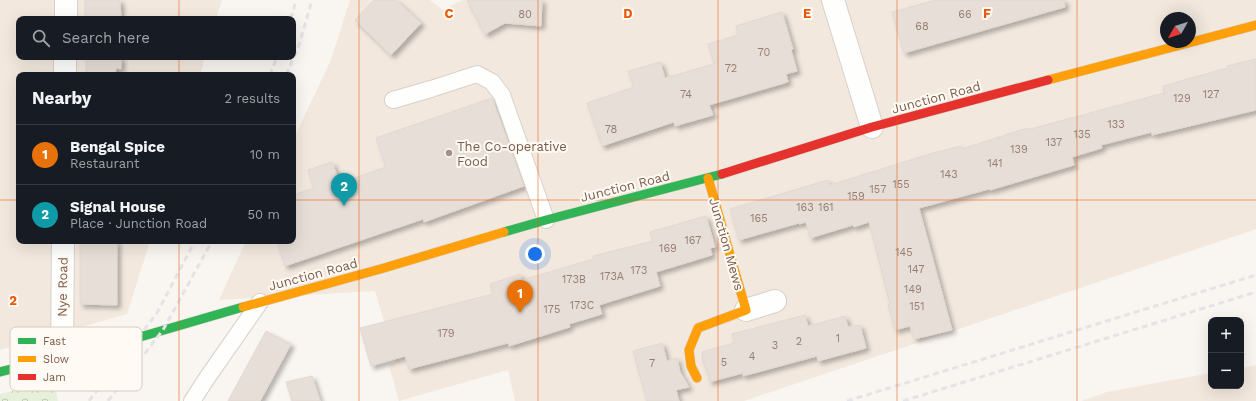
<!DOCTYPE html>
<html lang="en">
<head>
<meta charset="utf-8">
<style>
	:root { --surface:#171b24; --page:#20242c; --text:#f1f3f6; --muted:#9ea1a6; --line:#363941; --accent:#b45309 }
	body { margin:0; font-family:"Work Sans",sans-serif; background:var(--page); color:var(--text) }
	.controls { position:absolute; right:12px; bottom:12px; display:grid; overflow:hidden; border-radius:8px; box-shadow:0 4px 16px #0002 }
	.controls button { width:36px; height:36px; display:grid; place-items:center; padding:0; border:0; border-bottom:1px solid var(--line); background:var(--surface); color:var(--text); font:20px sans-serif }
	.compass { position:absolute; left:1160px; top:12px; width:36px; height:36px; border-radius:50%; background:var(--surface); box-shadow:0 4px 16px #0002; rotate:231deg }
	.you { position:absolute; left:535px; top:254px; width:14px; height:14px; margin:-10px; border:3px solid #fff; border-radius:50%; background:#1a73e8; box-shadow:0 0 0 6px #1a73e833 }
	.badge { display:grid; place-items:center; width:26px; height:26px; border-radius:50%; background:var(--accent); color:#fff; font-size:13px; font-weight:700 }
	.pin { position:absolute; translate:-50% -33px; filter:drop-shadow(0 1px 2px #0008) }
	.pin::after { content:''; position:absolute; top:21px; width:14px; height:12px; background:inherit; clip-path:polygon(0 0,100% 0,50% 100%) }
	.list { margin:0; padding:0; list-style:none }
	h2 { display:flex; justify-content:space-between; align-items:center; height:52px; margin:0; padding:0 16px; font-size:17px }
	h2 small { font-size:13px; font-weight:400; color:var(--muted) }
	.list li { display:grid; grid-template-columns:26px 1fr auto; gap:12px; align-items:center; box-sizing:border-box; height:60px; padding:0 16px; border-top:1px solid var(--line) }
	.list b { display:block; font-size:15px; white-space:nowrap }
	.list p { margin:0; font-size:13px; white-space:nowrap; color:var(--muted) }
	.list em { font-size:13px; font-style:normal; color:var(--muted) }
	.icon { flex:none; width:22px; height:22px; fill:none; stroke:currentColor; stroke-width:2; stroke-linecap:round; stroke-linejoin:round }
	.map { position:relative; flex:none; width:1256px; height:401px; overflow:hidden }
	.search { position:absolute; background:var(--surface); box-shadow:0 4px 16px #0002; left:16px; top:16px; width:280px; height:44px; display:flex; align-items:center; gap:10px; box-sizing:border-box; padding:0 14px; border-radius:8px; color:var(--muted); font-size:15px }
	.panel { position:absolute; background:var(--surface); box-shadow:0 4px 16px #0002; left:16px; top:72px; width:280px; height:172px; border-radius:8px }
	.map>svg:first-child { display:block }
	.residential { fill:#f2e8de; fill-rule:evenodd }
	.park { fill:url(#park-crowns) }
	.building { fill:#e6ded7; stroke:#e2d8d2; filter:url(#shadow) }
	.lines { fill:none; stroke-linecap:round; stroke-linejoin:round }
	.lane-casing { stroke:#d7d1cb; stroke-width:18 }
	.street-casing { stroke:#d7d1cb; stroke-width:24 }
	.fast-casing { stroke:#d9d2cb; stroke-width:10 }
	.slow-casing { stroke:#d9d2cb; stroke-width:10 }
	.jam-casing { stroke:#d9d2cb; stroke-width:10 }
	.lane { stroke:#fefefd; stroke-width:16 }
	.street { stroke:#fefefd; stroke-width:22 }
	.fast { stroke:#30b455; stroke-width:9 }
	.slow { stroke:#ff9f0a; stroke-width:9 }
	.jam { stroke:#e5322d; stroke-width:9 }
	.rail { stroke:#e6e3e7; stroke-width:3; stroke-dasharray:6 4; stroke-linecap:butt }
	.grid { fill:none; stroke:#e8590c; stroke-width:1; stroke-opacity:0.55 }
	.poi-dot { fill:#a69286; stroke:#fffaf3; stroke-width:1.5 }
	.labels { text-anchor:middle; stroke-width:4; stroke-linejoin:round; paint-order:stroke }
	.number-label { font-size:11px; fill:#977e72 }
	.street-label { font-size:13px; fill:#7a5c4d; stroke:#fffaf3 }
	.poi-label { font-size:13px; fill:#7a5c4d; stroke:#fffaf3; text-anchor:start }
	.key { fill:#fffaf3; stroke:#d7cbc1; stroke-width:1 }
	.key-label { font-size:11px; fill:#7a5c4d }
	.grid-label { font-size:13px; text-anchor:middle; font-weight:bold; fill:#e8590c; stroke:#fffaf3; stroke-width:4; stroke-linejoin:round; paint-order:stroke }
</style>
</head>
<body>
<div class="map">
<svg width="1256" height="401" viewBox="0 0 1256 401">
	<defs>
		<pattern id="park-crowns" width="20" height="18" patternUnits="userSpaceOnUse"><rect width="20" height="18" fill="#e7f0db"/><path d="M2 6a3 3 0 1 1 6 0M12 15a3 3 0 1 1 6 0" fill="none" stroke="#c0c6b4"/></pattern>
		<filter id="shadow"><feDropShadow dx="3.5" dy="3.5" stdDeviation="2" flood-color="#0004"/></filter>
	</defs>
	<rect width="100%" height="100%" fill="#f9f5f0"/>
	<g class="residential">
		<path d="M0,0H222L216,19H19V57H205L200,75H19V241H150L127,314L0,350Z"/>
		<path d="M350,0H430L443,10L462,0H1256V229L744,401H515L508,370L399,401L389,365L396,362L375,291L219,300L246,241H293V140L331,60ZM1166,18H1190V42H1166Z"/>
		<path d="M1256,365V401H1081L1107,392L1211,373V386H1241V368Z"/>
	</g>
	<path class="park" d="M54,380L58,401H0V394Z"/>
	<g class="building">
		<path d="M85,0H120L121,19H85Z"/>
		<path d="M374,0H396L421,23L391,55L355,20Z"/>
		<path d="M467,0H542L541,26L505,23L485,34Z"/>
		<path d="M936,0H1064L1065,7L904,53L892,12Z"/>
		<path d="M782,12L793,49L791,50L797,71L786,74L788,82L709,105L713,115L675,126L674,122L602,146L587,103L634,87L628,71L660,62L665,78L714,64L708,44L738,35L736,26Z"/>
		<path d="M86,57H121V69L116,68L115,75H86Z"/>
		<path d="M1256,59V110L1152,135V132L1101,145L1102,148L1072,157L1074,165L990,190L989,189L919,208L952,330L914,339L910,326L895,330L888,305L890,304L869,222L854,227L853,225L810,238L806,222L799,224V223L739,240L730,209L828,180L830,185L933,153L961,146L962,149L1027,128V130L1164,93L1163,86L1227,68V66Z"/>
		<path d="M492,98L524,186L424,222L423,219L285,266L277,241H293V195L314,188L308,170L332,162L340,183L386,167L376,138Z"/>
		<path d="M706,216L715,247L710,248L712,255L656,272L660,286L599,305L602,314L569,324L570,327L509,346L508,343L409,369L405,356L371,366L360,328L493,294L490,284L520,274L522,280L594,259L593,256L653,241L650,232Z"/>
		<path d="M80,241H117V305L80,304Z"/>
		<path d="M805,315L808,326L845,316L848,327L860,325L866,348L818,361L817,356L743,376V373L709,382V378L708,373L703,362L702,352L734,343L732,334Z"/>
		<path d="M266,331L291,344L260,401H228Z"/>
		<path d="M662,343L667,361L677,358L680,372L689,387L676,390L679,401H647L633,351Z"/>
		<path d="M312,376L320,401H292L286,382Z"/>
	</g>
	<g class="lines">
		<g class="lane-casing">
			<g id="lane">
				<path d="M393,100L431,89L477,74L492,82L502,95L546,220"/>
				<path d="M192,401L207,378L260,302"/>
			</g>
		</g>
		<g class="street-casing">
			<g id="street">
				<path d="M833,0L872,127"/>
				<path d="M66,19V0"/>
				<path d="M65,75V57"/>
				<path d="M746,310L775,301"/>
				<path d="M62,356L63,241"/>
			</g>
		</g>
		<g class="fast-casing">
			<g id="fast">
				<path d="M504,232L546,220L722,174"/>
				<path d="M0,372L140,337L243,307"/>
			</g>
		</g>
		<g class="slow-casing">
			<g id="slow">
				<path d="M1048,80L1256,25"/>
				<path d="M243,307L384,268L504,232"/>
				<path d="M697,378L691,366L689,350L698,328L746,310L708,178"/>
			</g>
		</g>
		<g class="jam-casing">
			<path id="jam" d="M722,174L872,127L1048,80"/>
		</g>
		<use href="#lane" class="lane"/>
		<use href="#street" class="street"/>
		<use href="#fast" class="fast"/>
		<use href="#slow" class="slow"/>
		<use href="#jam" class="jam"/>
		<g class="rail">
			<path d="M291,19L296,0"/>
			<path d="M270,75L277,57"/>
			<path d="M286,75L299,45L312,0"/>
			<path d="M89,401L157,313L195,241"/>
			<path d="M108,401L163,330L212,241"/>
			<path d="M847,401L1256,275"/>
			<path d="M903,401L1256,292"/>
		</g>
	</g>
	<path class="grid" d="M179,0V19M359,0V401M538,0V401M718,0V401M897,0V401M1077,0V401M179,57V75M0,200H19M293,200H1256M179,241V401"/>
	<circle class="poi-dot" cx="449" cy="153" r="4"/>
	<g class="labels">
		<g class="number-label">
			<text x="525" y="18">80</text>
			<text x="965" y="18">66</text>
			<text x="922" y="30">68</text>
			<text x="764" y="56">70</text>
			<text x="731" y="72">72</text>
			<text x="686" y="98">74</text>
			<text x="1211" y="98">127</text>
			<text x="1182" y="102">129</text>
			<text x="1116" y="128">133</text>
			<text x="611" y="133">78</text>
			<text x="1082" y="138">135</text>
			<text x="1054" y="146">137</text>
			<text x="1019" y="153">139</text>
			<text x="995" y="167">141</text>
			<text x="949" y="178">143</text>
			<text x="901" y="188">155</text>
			<text x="878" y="193">157</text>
			<text x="856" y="200">159</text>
			<text x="805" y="211">163</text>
			<text x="826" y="211">161</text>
			<text x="759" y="222">165</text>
			<text x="693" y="244">167</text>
			<text x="668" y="252">169</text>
			<text x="904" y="256">145</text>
			<text x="916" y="273">147</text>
			<text x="639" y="274">173</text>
			<text x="612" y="280">173A</text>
			<text x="574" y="283">173B</text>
			<text x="913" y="293">149</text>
			<text x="582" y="309">173C</text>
			<text x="917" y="310">151</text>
			<text x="552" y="313">175</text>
			<text x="446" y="337">179</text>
			<text x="838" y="342">1</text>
			<text x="799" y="345">2</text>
			<text x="775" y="349">3</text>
			<text x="752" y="360">4</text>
			<text x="724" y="366">5</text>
			<text x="652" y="367">7</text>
		</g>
		<g class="street-label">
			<text transform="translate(936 97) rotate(-15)" y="5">Junction Road</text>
			<text transform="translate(625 186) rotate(-14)" y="5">Junction Road</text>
			<text transform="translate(727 244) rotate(74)" y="5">Junction Mews</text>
			<text transform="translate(313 274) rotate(-15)" y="5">Junction Road</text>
			<text transform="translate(62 287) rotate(-89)" y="5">Nye Road</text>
		</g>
		<g class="poi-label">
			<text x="457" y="151">The Co-operative<tspan x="457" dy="15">Food</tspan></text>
		</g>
	</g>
	<rect x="10" y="327" width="132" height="64" rx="6" class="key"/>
	<rect x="18" y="338" width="18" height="6" fill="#30b455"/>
	<rect x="18" y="356" width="18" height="6" fill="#ff9f0a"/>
	<rect x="18" y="374" width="18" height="6" fill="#e5322d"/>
	<g class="key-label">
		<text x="43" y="345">Fast</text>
		<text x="43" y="363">Slow</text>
		<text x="43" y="381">Jam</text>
	</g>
	<g class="grid-label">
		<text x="449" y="18">C</text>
		<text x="628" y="18">D</text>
		<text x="807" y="18">E</text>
		<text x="987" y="18">F</text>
		<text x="13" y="305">2</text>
	</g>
</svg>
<div class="controls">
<button>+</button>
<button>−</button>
</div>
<svg class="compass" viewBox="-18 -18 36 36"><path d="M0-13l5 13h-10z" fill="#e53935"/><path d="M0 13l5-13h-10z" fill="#9ea1a6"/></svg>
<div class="you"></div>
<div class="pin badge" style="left:520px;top:313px;background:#e8710a">1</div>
<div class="pin badge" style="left:344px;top:206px;background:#0f9aa8">2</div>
<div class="search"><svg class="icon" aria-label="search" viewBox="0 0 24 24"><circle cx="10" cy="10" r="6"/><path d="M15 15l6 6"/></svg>Search here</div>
<section class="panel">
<h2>Nearby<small>2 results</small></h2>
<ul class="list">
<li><span class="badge" style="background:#e8710a">1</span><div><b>Bengal Spice</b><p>Restaurant</p></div><em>10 m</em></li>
<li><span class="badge" style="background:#0f9aa8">2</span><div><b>Signal House</b><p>Place · Junction Road</p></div><em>50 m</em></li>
</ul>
</section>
</div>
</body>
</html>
